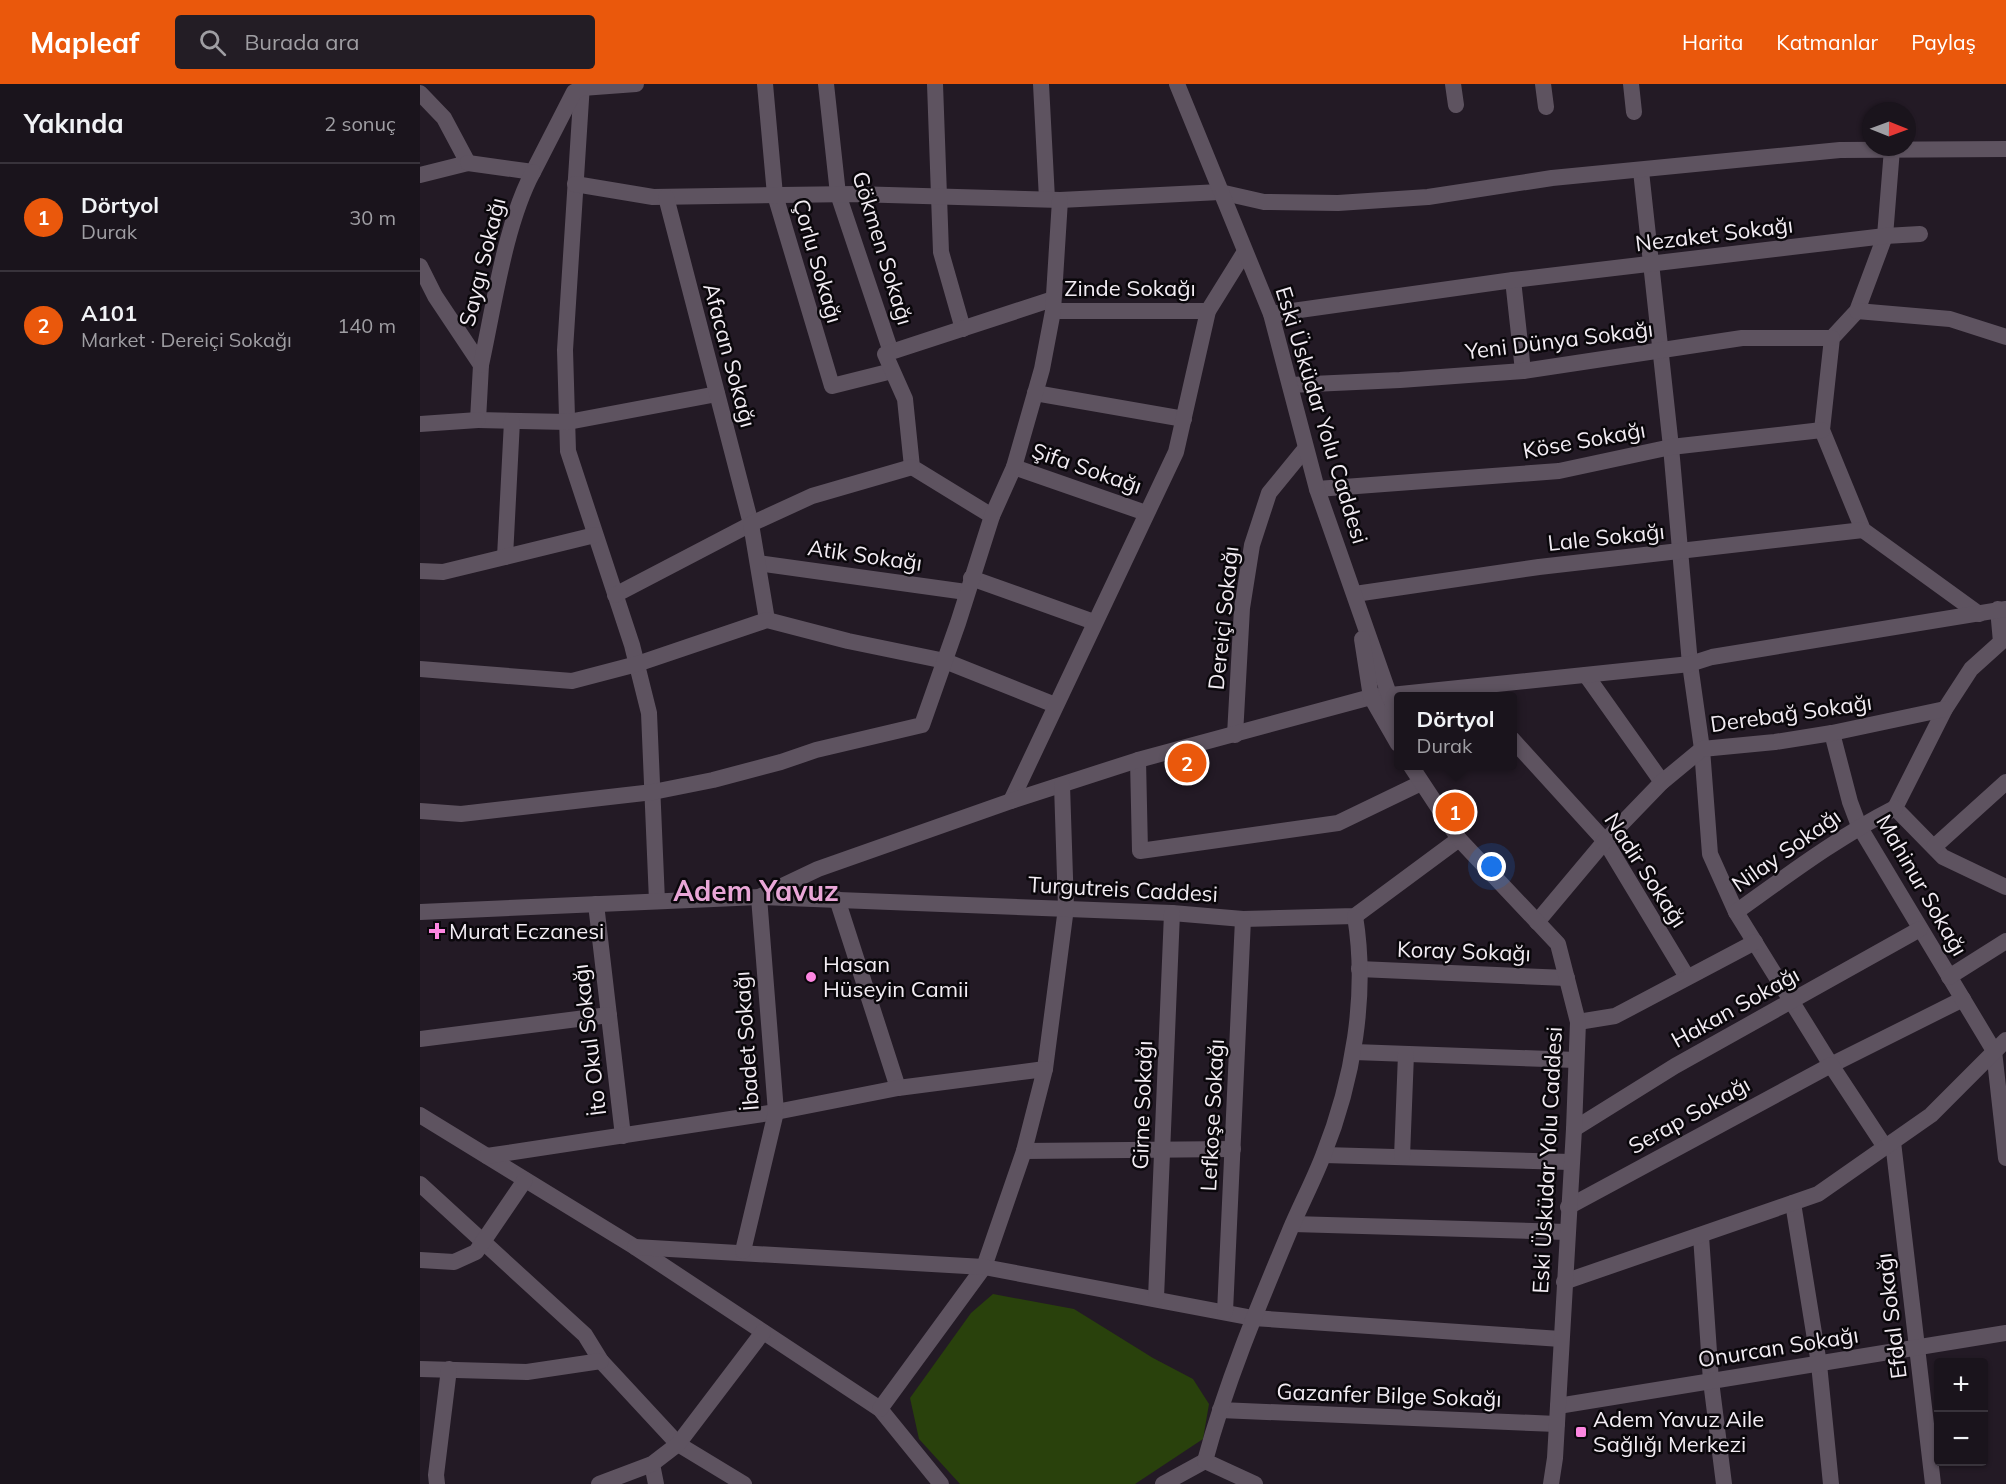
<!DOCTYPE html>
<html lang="tr">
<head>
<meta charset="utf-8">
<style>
	:root { --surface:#1a141c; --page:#231d25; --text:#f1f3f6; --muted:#9f9ea3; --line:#38333b; --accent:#ea580c }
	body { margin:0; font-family:Mulish,sans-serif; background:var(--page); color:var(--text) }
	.controls { position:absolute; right:18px; bottom:18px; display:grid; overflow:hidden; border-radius:6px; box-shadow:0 2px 4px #0004 }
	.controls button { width:54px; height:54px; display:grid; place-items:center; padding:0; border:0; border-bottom:2px solid var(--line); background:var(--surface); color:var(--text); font:30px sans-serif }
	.compass { position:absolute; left:1442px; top:18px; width:54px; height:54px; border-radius:50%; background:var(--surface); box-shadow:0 2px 4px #0004; rotate:91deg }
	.you { position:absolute; left:1072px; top:783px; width:21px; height:21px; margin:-15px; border:4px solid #fff; border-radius:50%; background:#1a73e8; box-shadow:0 0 0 9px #1a73e833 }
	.badge { display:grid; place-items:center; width:39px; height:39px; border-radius:50%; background:var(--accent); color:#fff; font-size:20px; font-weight:700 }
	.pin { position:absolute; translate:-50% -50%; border:3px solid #fff; box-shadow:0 2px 6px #0006 }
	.popup { position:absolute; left:974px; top:608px; width:123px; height:78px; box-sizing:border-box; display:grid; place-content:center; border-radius:6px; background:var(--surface); filter:drop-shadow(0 2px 4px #0005); font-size:20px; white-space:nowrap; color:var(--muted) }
	.popup b { font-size:22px; color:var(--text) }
	.popup::after { content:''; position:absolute; left:50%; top:100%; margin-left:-12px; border:12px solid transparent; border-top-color:var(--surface) }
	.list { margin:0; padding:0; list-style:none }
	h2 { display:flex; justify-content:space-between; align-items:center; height:78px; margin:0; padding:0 24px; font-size:26px }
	h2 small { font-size:20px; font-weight:400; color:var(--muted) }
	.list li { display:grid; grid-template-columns:39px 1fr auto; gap:18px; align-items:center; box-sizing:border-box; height:108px; padding:0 24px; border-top:2px solid var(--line) }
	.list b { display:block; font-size:22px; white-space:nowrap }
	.list p { margin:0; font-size:20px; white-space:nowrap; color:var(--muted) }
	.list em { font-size:20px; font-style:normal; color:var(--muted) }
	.icon { flex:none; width:33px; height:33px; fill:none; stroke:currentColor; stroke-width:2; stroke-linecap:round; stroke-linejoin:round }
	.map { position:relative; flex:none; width:1586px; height:1400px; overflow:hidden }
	header { display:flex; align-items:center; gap:36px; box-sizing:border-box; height:84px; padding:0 30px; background:var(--accent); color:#fff }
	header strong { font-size:28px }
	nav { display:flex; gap:33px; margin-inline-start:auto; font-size:21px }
	.search { width:420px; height:54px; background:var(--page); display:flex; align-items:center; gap:15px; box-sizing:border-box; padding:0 21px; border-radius:6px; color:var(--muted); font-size:22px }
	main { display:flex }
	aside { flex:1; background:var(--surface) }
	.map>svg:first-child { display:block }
	.green { fill:#29410c }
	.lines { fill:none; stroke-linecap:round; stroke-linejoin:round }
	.minor { stroke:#5e5360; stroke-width:16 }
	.tertiary { stroke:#5e5360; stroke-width:16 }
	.poi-dot { fill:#fd86e1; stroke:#0a070b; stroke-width:2 }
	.labels { text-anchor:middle; stroke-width:5; stroke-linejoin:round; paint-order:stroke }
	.street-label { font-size:22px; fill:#f2ecf3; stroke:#0a070b }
	.poi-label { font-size:22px; fill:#f2ecf3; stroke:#0a070b; text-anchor:start }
	.district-label { font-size:28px; font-weight:bold; fill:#e9a6d7; stroke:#0a070b }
</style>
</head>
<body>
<header>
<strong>Mapleaf</strong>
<div class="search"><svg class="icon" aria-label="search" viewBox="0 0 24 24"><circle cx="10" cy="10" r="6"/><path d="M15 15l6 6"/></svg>Burada ara</div>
<nav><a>Harita</a><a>Katmanlar</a><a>Paylaş</a></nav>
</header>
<main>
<aside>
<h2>Yakında<small>2 sonuç</small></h2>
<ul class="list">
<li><span class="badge">1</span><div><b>Dörtyol</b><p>Durak</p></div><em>30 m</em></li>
<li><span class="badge">2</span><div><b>A101</b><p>Market · Dereiçi Sokağı</p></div><em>140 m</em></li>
</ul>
</aside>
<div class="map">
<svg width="1586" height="1400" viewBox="0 0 1586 1400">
	<rect width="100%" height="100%" fill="#231a25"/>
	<path class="green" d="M573,1210L654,1225L733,1274L773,1295L789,1320L783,1355L715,1400H540L499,1355L490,1314L551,1229Z"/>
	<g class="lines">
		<g class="minor">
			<path d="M162,0L145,266L148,367L212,561L229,629L237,817"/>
			<path d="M345,0L355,111L412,302L472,287"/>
			<path d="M406,0L418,110L471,268"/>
			<path d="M515,0L521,168L543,245"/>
			<path d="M621,0L627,115"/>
			<path d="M1033,0L1036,21"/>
			<path d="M1123,0L1126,23"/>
			<path d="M1211,0L1214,28"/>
			<path d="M0,9L24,34L48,79L0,91"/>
			<path d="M1472,65L1465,152L1437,227L1412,254L1402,346L1443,446L1559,530"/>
			<path d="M48,79L113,88L154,8L162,4L216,0"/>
			<path d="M1221,87L1251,363L1270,580L1282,665L1290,770L1316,828L1411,981L1543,915"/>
			<path d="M155,100L233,113L434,110L640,116L800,108L844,118L918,119L1008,113L1132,94L1420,66L1586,65"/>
			<path d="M0,182L15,212L61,281L58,336L148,338L297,310"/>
			<path d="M1093,196L1103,287"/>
			<path d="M633,227H788"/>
			<path d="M1437,227L1530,235L1586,253"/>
			<path d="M851,230L1093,196L1465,152L1500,150"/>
			<path d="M61,281C74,222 85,140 113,88"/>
			<path d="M870,301L980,296L1103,287L1322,254H1412"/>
			<path d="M615,309L764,335"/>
			<path d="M0,340L58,336"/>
			<path d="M594,383L726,429"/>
			<path d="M897,405L1139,387L1251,363L1402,346"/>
			<path d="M572,432L492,383L485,315L465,270L633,215"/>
			<path d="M85,473L92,337"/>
			<path d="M338,479L546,508"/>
			<path d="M0,487L23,488L175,451"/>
			<path d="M551,494L674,538"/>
			<path d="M935,510L1119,483L1443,446"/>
			<path d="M195,511L331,440L246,113"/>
			<path d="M1578,525L1581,558L1551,585L1525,625L1475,724L1523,773L1586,803"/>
			<path d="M347,536L331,440L392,412L492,383"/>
			<path d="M0,585L152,597L217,580L347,536L428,557L525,577L635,621"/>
			<path d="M1166,591L1242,698"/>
			<path d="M1412,649L1430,718L1439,742L1574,967L1586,1074"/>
			<path d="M815,651L822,524L832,461L849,409L885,365"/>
			<path d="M1092,655L1185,757L1267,893"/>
			<path d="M718,676L720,767L918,739L1001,699"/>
			<path d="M591,717L756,368L788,227L824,169"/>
			<path d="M0,727L41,730L233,708L293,696L361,678L396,666L502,641L538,539L572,432L594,383L622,285L633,227L640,116"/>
			<path d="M1514,763L1586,698"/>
			<path d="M417,815L478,1004"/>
			<path d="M176,820L203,1052"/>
			<path d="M0,828L339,813L398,785L591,717L718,676L951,613L1270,580L1292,573L1586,525"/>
			<path d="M1316,828C1368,791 1418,753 1475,724"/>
			<path d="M1117,838L1185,757L1242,698L1282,665L1355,658L1412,649L1525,625"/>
			<path d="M939,885L1147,894"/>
			<path d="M1529,893L1586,857"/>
			<path d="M1158,938L1195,932L1335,858"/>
			<path d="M0,955L189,931"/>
			<path d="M934,968L1156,976"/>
			<path d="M625,985L646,824L642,701"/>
			<path d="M0,1031L215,1163L460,1325L521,1400"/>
			<path d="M1154,1045L1255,982L1500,845"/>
			<path d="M1473,1058L1513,1400"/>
			<path d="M604,1067L813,1065"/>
			<path d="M904,1071L1151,1078"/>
			<path d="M67,1072L356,1028L478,1004L625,985L604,1067L564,1183L460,1325"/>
			<path d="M982,1073L986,970"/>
			<path d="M0,1100L165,1251L181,1277L258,1360L324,1400"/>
			<path d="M1373,1119L1399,1280L1411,1400"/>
			<path d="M1148,1123L1411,981L1465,1063"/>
			<path d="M873,1140L1147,1148"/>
			<path d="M1281,1152L1291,1297L1304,1400"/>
			<path d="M215,1163L564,1183L833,1234L1141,1255"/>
			<path d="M323,1167L356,1028L339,813L752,829L823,835L935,832L1039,755"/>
			<path d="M0,1176L34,1178L56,1168L105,1096"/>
			<path d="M1144,1198L1398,1110L1511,1031L1586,956"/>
			<path d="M736,1214L752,829"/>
			<path d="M805,1228L823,835"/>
			<path d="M0,1285L107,1288L181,1277"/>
			<path d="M1138,1322L1586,1249"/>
			<path d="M800,1326L1137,1340"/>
			<path d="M232,1380L236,1400"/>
			<path d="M17,1400L16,1391L29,1285"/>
			<path d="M179,1400L232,1380L258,1360L343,1248"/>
			<path d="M743,1400L785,1377"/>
			<path d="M835,1400L785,1377C806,1299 837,1225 868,1151C879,1124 893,1098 903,1072C933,997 948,911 935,832"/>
		</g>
		<g class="tertiary">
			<path d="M757,0L851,230L897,405L978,636"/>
			<path d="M942,555L951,613L978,660"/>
			<path d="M991,682L1039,755L1138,860L1158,938L1154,1045L1135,1374L1131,1400"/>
		</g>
	</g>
	<g class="poi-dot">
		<path d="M14 838h6v6h6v6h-6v6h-6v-6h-6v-6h6z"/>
		<circle cx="391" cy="893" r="6"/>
		<rect x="1155" y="1342" width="12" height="12" rx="3"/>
	</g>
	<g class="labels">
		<g class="street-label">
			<text transform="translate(1294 150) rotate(-7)" y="8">Nezaket Sokağı</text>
			<text transform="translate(463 164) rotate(73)" y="8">Gökmen Sokağı</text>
			<text transform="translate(398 177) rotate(74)" y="8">Çorlu Sokağı</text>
			<text transform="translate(62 178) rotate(-76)" y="8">Saygı Sokağı</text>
			<text x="710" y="212">Zinde Sokağı</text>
			<text transform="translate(1139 256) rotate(-7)" y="8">Yeni Dünya Sokağı</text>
			<text transform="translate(310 271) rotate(75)" y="8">Afacan Sokağı</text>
			<text transform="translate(902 331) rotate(73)" y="8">Eski Üsküdar Yolu Caddesi</text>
			<text transform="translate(1164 356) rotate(-10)" y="8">Köse Sokağı</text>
			<text transform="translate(667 384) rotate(19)" y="8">Şifa Sokağı</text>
			<text transform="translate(1186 453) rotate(-6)" y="8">Lale Sokağı</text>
			<text transform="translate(445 471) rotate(8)" y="8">Atik Sokağı</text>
			<text transform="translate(803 534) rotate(-84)" y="8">Dereiçi Sokağı</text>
			<text transform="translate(1371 629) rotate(-8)" y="8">Derebağ Sokağı</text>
			<text transform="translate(1366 766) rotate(-35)" y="8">Nilay Sokağı</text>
			<text transform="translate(1226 786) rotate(57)" y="8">Nadir Sokağı</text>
			<text transform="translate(1502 801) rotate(60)" y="8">Mahinur Sokağı</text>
			<text transform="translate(703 805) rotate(3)" y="8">Turgutreis Caddesi</text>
			<text transform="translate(1044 867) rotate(2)" y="8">Koray Sokağı</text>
			<text transform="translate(1315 923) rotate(-29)" y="8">Hakan Sokağı</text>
			<text transform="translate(169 956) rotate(-97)" y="8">İto Okul Sokağı</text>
			<text transform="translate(326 957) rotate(-94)" y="8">İbadet Sokağı</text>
			<text transform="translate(722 1021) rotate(-88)" y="8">Girne Sokağı</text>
			<text transform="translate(792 1031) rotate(-87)" y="8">Lefkoşe Sokağı</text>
			<text transform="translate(1269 1031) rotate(-29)" y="8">Serap Sokağı</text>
			<text transform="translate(1127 1076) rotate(-87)" y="8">Eski Üsküdar Yolu Caddesi</text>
			<text transform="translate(1471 1232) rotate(-97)" y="8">Efdal Sokağı</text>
			<text transform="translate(1358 1263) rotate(-9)" y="8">Onurcan Sokağı</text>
			<text transform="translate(969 1311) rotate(2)" y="8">Gazanfer Bilge Sokağı</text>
		</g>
		<g class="poi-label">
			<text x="29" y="855">Murat Eczanesi</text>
			<text x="403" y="888">Hasan<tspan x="403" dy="25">Hüseyin Camii</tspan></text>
			<text x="1173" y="1343">Adem Yavuz Aile<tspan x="1173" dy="25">Sağlığı Merkezi</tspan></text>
		</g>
		<g class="district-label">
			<text x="336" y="817">Adem Yavuz</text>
		</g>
	</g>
</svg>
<div class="controls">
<button>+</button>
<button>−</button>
</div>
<svg class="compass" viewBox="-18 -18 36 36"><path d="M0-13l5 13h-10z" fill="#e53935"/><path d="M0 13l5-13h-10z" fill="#9f9ea3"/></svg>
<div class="you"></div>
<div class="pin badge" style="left:1035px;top:728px">1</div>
<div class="popup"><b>Dörtyol</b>Durak</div>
<div class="pin badge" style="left:767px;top:679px">2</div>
</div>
</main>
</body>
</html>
